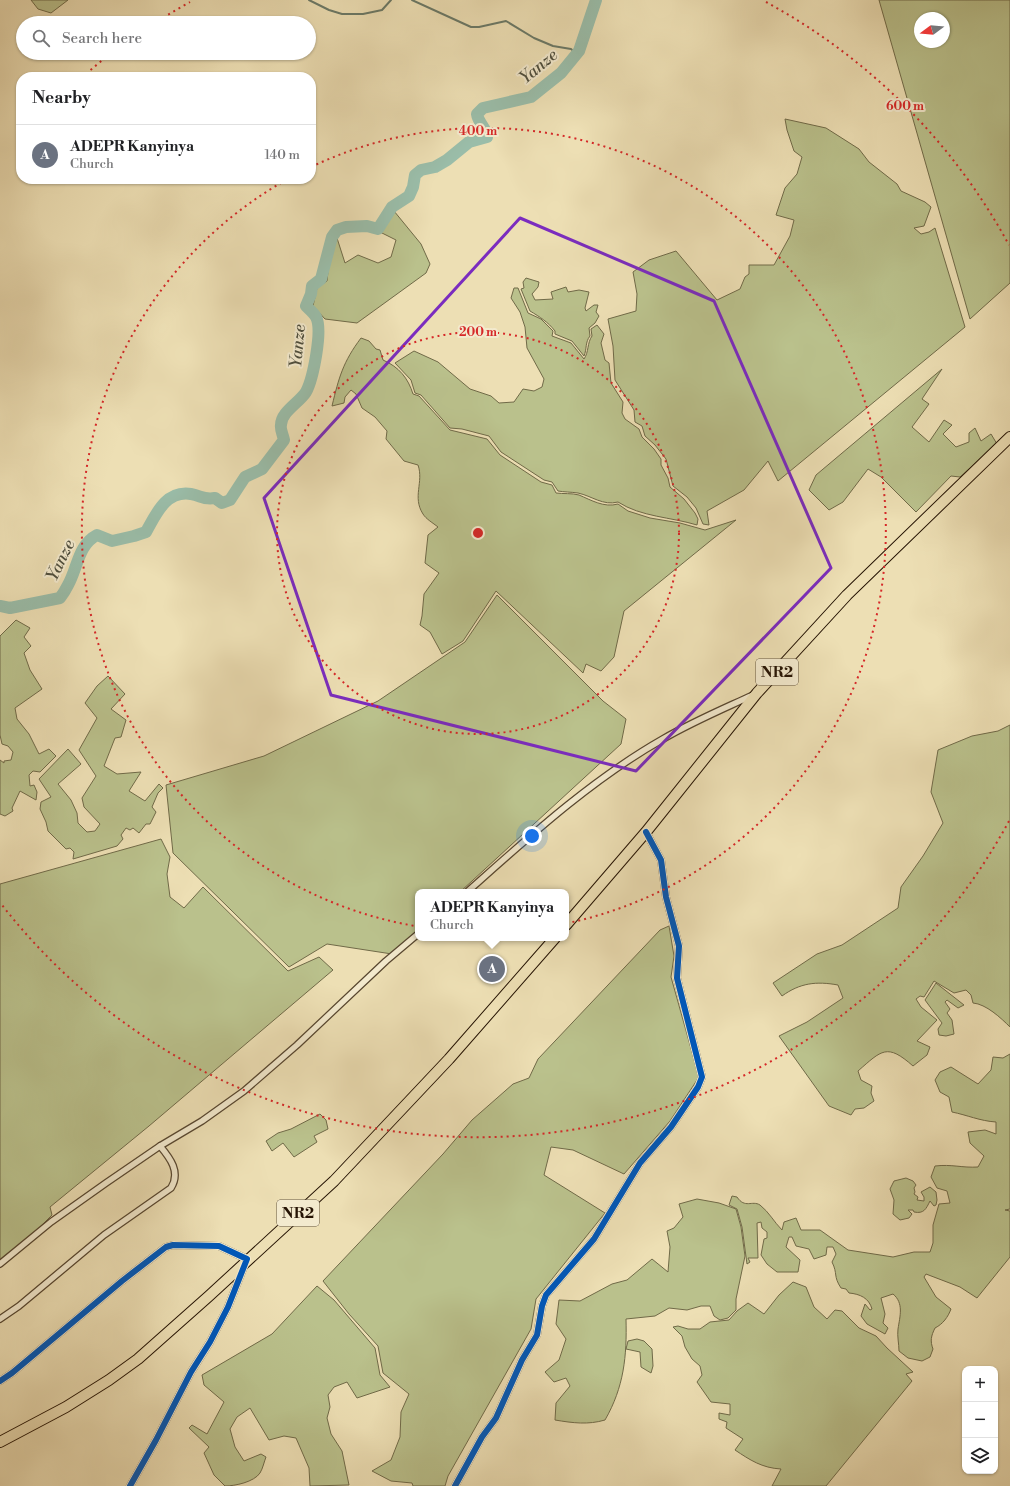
<!DOCTYPE html>
<html lang="en">
<head>
<meta charset="utf-8">
<style>
	:root { --surface:#fff; --page:#f6f6f6; --text:#202124; --muted:#757577; --line:#e0e0e0; --accent:#8f2418 }
	body { margin:0; font-family:"Libre Bodoni",serif; background:var(--page); color:var(--text) }
	.controls { position:absolute; right:12px; bottom:12px; display:grid; overflow:hidden; border-radius:8px; box-shadow:0 1px 3px #0004 }
	.controls button { width:36px; height:36px; display:grid; place-items:center; padding:0; border:0; border-bottom:1px solid var(--line); background:var(--surface); color:var(--text); font:20px sans-serif }
	.compass { position:absolute; left:914px; top:12px; width:36px; height:36px; border-radius:50%; background:var(--surface); box-shadow:0 1px 3px #0004; rotate:254deg }
	.you { position:absolute; left:532px; top:836px; width:14px; height:14px; margin:-10px; border:3px solid #fff; border-radius:50%; background:#1a73e8; box-shadow:0 0 0 6px #1a73e833 }
	.badge { display:grid; place-items:center; width:26px; height:26px; border-radius:50%; background:var(--accent); color:#fff; font-size:13px; font-weight:700 }
	.pin { position:absolute; translate:-50% -50%; border:2px solid #fff; box-shadow:0 1px 4px #0006 }
	.popup { position:absolute; left:415px; top:889px; width:154px; height:52px; box-sizing:border-box; display:grid; place-content:center; border-radius:8px; background:var(--surface); filter:drop-shadow(0 1px 3px #0005); font-size:13px; white-space:nowrap; color:var(--muted) }
	.popup b { font-size:15px; color:var(--text) }
	.popup::after { content:''; position:absolute; left:50%; top:100%; margin-left:-8px; border:8px solid transparent; border-top-color:var(--surface) }
	.list { margin:0; padding:0; list-style:none }
	h2 { display:flex; justify-content:space-between; align-items:center; height:52px; margin:0; padding:0 16px; font-size:17px }
	h2 small { font-size:13px; font-weight:400; color:var(--muted) }
	.list li { display:grid; grid-template-columns:26px 1fr auto; gap:12px; align-items:center; box-sizing:border-box; height:60px; padding:0 16px; border-top:1px solid var(--line) }
	.list b { display:block; font-size:15px; white-space:nowrap }
	.list p { margin:0; font-size:13px; white-space:nowrap; color:var(--muted) }
	.list em { font-size:13px; font-style:normal; color:var(--muted) }
	.icon { flex:none; width:22px; height:22px; fill:none; stroke:currentColor; stroke-width:2; stroke-linecap:round; stroke-linejoin:round }
	.map { position:relative; flex:none; width:1010px; height:1486px; overflow:hidden }
	.search { position:absolute; background:var(--surface); box-shadow:0 1px 3px #0004; left:16px; top:16px; width:300px; height:44px; display:flex; align-items:center; gap:10px; box-sizing:border-box; padding:0 14px; border-radius:22px; color:var(--muted); font-size:15px }
	.panel { position:absolute; background:var(--surface); box-shadow:0 1px 3px #0004; left:16px; top:72px; width:300px; height:112px; border-radius:16px }
	.map>svg:first-child { display:block }
	.green { fill:#bac18c; stroke:#706a48; fill-rule:evenodd }
	.lines { fill:none; stroke-linecap:round; stroke-linejoin:round }
	.stream { stroke:#6b7967; stroke-width:2 }
	.river { stroke:#9abda9; stroke-width:12 }
	.street-casing { stroke:#57462f; stroke-width:8 }
	.highway-casing { stroke:#251303; stroke-width:12 }
	.street { stroke:#f3eace; stroke-width:5.5 }
	.highway { stroke:#eddfb4; stroke-width:10 }
	.cycleway-casing { stroke:#f3eace; stroke-width:8 }
	.cycleway { stroke:#0057b8; stroke-width:6 }
	.marked { fill:none; stroke:#7b2cbf; stroke-width:3; stroke-linejoin:round }
	.ring { fill:none; stroke:#d62828; stroke-width:2; stroke-dasharray:2 4 }
	.labels { text-anchor:middle; stroke-width:4; stroke-linejoin:round; paint-order:stroke }
	.shield { fill:#f3eace; stroke:#635440; stroke-width:1 }
	.shield-label { font-size:15px; font-weight:bold; fill:#251303 }
	.water-label { font-size:17px; font-style:italic; fill:#4e4e3d; stroke:#f3eace }
	.centre { fill:#d62828; stroke:#f3eace; stroke-width:2 }
	.ring-label { font-size:12px; text-anchor:middle; font-weight:bold; fill:#d62828; stroke:#f3eace; stroke-width:4; stroke-linejoin:round; paint-order:stroke }
</style>
</head>
<body>
<div class="map">
<svg width="1010" height="1486" viewBox="0 0 1010 1486">
	<rect width="100%" height="100%" fill="#eddfb4"/>
	<filter id="stains"><feTurbulence type="fractalNoise" baseFrequency=".005" numOctaves="4"/><feColorMatrix values="0 0 0 0 .2 0 0 0 0 .09 0 0 0 0 .02 0 0 0 .5 -.17"/></filter>
	<radialGradient id="worn" r=".72"><stop offset=".6" stop-color="#630" stop-opacity="0"/><stop offset="1" stop-color="#630" stop-opacity=".3"/></radialGradient>
	<g class="green">
		<path d="M31,0H68L51,13L38,9Z"/>
		<path d="M879,0H1010V283L970,319ZM920,18H944V42H920Z"/>
		<path d="M785,119L826,128L859,149L869,162L897,184L901,191L925,202L931,207L924,226L914,228L921,234L929,232L935,228L965,327L778,481L768,461L744,490L707,511L709,525L703,524L696,508L687,497L673,486L666,459L655,445L645,436L642,426L635,422L634,410L615,380L613,346L608,319L636,311L637,294L633,272L649,260L676,251L717,300L740,289L745,277L749,274V265H774L790,236L794,220L776,215L785,188L797,174L802,157L794,151L787,130Z"/>
		<path d="M394,211L421,244L430,264L426,273L357,323L325,319L313,306L317,288L327,281L329,261L337,238L345,263L358,255L378,263L391,257L396,240L380,232Z"/>
		<path d="M526,278L539,282L538,287L532,294L535,300L553,299L551,292L566,287L568,292L579,290L589,292L585,308L586,311L594,305H598L596,312L599,316L595,323L589,328L590,336C585,342 587,349 584,356L572,341L555,334V331C548,322 540,317 530,311L521,289L524,288L523,282Z"/>
		<path d="M514,288H518L528,313L541,319L553,331L552,336L571,343L584,359C589,352 587,343 592,336L591,329L597,325L604,334L601,343L605,360L609,363L611,383L623,402L622,413L625,419L639,429L642,437L654,449L661,459V465L668,478L670,487L684,499L695,513L698,519L697,525C671,517 641,517 618,502C603,506 592,496 578,493C571,492 564,492 558,491L552,482L544,480L501,452L489,436L462,429L450,428L421,395L415,393L411,380L395,363L414,351L438,362L470,389L491,396L499,403L514,402L523,389L534,391L542,387L544,379L527,348L525,327L520,312L511,298Z"/>
		<path d="M361,338L369,341L376,349L380,350L383,360C399,367 408,378 413,394L419,396L450,430L487,439L500,455L541,482L552,485L556,493C563,494 572,493 579,495C591,500 604,508 618,504L628,511L650,518L680,523L705,530L736,520L624,611L614,657L601,671L586,664L583,673L496,591L463,641L442,654L430,632L420,625L422,616L424,594L439,573L425,563L428,535L438,527C433,523 426,519 423,514C412,497 424,482 418,465L404,461L386,439L387,431L375,417L362,408L356,394L351,390L345,397L344,403L332,406C339,377 343,362 361,338Z"/>
		<path d="M942,369L922,399L929,404L912,427L929,442L944,420L952,425L943,434L956,447L969,442V433L975,428L981,441L991,434L997,444L960,477L951,476L916,512L881,477L868,469L843,502L829,510L809,490L816,475Z"/>
		<path d="M497,595L603,701L626,719L621,744L460,892H418V930L392,954L327,944L289,967L173,853L166,785L264,756L378,701L465,642Z"/>
		<path d="M16,620L30,628L24,637L31,646L24,653L30,670L42,689L15,708L17,719L29,734L39,754L49,749L56,756L40,772L33,771L29,775L30,786L34,785L37,792L36,800L20,791L12,808L13,811L5,816L0,814V760L4,763V761L11,760L13,752L8,746L2,744L0,735V636Z"/>
		<path d="M108,676L125,694L111,709L126,720L121,737L115,738L104,766L117,774L141,772L129,791L145,801L159,784L163,788L158,793L152,807L156,812L150,824H146L139,833L133,828L130,830L126,828L121,835L123,839L117,846L73,859L74,852L70,848L66,849L48,831L46,822L40,809L41,802L51,797L39,779L68,749L81,764L58,784L71,800L77,813L78,823L87,832L95,831L100,824L84,807L82,798L96,776L79,750L97,718L85,703L97,686Z"/>
		<path d="M1010,725V1027C1001,1018 986,1004 973,1003L971,995L966,990L954,993L934,981L924,997L920,996L916,999L921,1007L937,1020L917,1041L930,1047L927,1055L913,1066C887,1043 882,1050 858,1071L861,1080L872,1086L871,1093L874,1101L864,1108L855,1109L851,1115L829,1106L779,1036L807,1022L843,998L838,985C816,981 800,983 782,996L773,983L817,954L842,945L898,908L901,887L923,856L943,823L931,792L938,750L972,736L998,731Z"/>
		<path d="M161,839L170,857L167,874L170,897L184,908L203,887L288,971L319,957L333,970L149,1126L50,1207L52,1215L20,1247L0,1262V884Z"/>
		<path d="M669,926L674,956L671,977L699,1077L670,1121L624,1174L573,1150L551,1147L544,1175L605,1213L536,1299L531,1329L448,1476L445,1486H413L412,1483L391,1481L372,1471L391,1460L400,1437L401,1412L409,1394L383,1373L378,1346L349,1314L323,1281L443,1154L472,1120L513,1084L529,1078L538,1059L660,930Z"/>
		<path d="M936,983L964,1005L958,1008L947,1000L945,1002L950,1009L947,1013L952,1020L954,1034L946,1036L939,1035L938,1029L942,1023L925,1000Z"/>
		<path d="M1010,1054V1209L1005,1210L1010,1211V1257L977,1298L960,1287L926,1274L924,1277L936,1297L951,1309C948,1317 943,1324 935,1328C931,1336 930,1341 933,1349L930,1357L922,1361L908,1358L899,1351C899,1344 897,1336 898,1329C900,1316 904,1303 893,1294L881,1298L885,1314L883,1323L888,1328L885,1334L867,1324L861,1316L865,1304L870,1310L872,1309C869,1298 860,1294 849,1293L846,1289L841,1288C833,1276 838,1274 832,1262L836,1254L833,1247H827L826,1255L814,1259L809,1249L796,1246L792,1237H789L786,1247L800,1260L798,1272H777L767,1264L761,1255L764,1239L767,1238V1232L762,1228L761,1222L757,1223L758,1258H748L750,1262L747,1264L742,1227L737,1209L729,1205L732,1196L737,1197C745,1209 752,1200 760,1205C769,1212 774,1222 782,1230L784,1222L796,1218L801,1230H820L848,1250L893,1257L914,1252H930L933,1243V1225L939,1204L950,1203L947,1191L937,1188L931,1177L935,1166C952,1164 962,1168 978,1167L984,1156L970,1143L968,1132L985,1130L996,1134V1122C980,1121 967,1115 952,1112L949,1097L940,1092L935,1080L940,1072L951,1067L978,1084L991,1070L993,1057L1003,1058Z"/>
		<path d="M320,1114L326,1120L328,1129L314,1136L317,1142L294,1157L283,1143L272,1151L266,1141L278,1133L291,1129Z"/>
		<path d="M906,1178L913,1181L916,1185L914,1188L915,1192L914,1194L918,1197L917,1200L924,1201V1197L921,1192L930,1187L936,1192L937,1200L936,1205L934,1206L930,1201C926,1209 924,1214 914,1212L913,1210H908L912,1214L909,1218L900,1220L893,1214L894,1200L890,1189L894,1181Z"/>
		<path d="M697,1199L719,1203L736,1209L741,1227L745,1256L736,1299V1310L728,1318L720,1320L714,1316L710,1306H701L687,1310L669,1308L655,1316L626,1319C627,1356 624,1387 605,1420C588,1425 573,1423 555,1420L556,1403L570,1386L566,1378L554,1382L545,1372L559,1360L566,1339L556,1324L559,1300L580,1301L612,1284L627,1280L652,1259L668,1272L670,1247L667,1231L674,1228L683,1217L679,1204Z"/>
		<path d="M793,1282L806,1287L814,1307L827,1319L835,1310L842,1311L859,1328L876,1336L887,1348L913,1372L906,1374L912,1381L826,1486H772L781,1469C762,1468 750,1460 735,1450L743,1439L726,1428L727,1422L719,1419V1413L730,1415V1404L711,1402L697,1382L702,1375L700,1366L692,1359L685,1347L682,1336L673,1327L678,1326L688,1329H700L710,1322L729,1320L737,1311L748,1303L764,1314L779,1295Z"/>
		<path d="M317,1286L334,1300L375,1348L380,1375L390,1387L357,1398L347,1382L334,1387L328,1395L330,1407L327,1418L331,1434L342,1451L349,1485L310,1486L309,1468L296,1438L284,1436L269,1440L250,1408L237,1417L230,1429L235,1447L244,1461L261,1454L266,1457C264,1462 263,1468 260,1473C254,1482 235,1486 225,1486L214,1475L204,1453L209,1447L189,1428L192,1425L207,1434L224,1402L204,1385L202,1375L272,1334Z"/>
		<path d="M637,1339L644,1341L652,1349L653,1366L651,1373L641,1367L640,1352L626,1349L628,1341Z"/>
	</g>
	<g class="lines">
		<g class="stream">
			<path d="M309,0L329,10L342,14H363L382,10L391,0"/>
			<path d="M412,0L471,27H479L506,21L534,38L553,46L571,49L577,54"/>
		</g>
		<path class="river" d="M0,606L10,608L60,598C63,594 66,589 68,585C78,567 78,545 97,535L112,541L134,536L146,532C156,514 166,490 191,494C202,496 203,500 215,498L222,503L230,500L245,477L262,469L284,440C283,435 280,429 281,425C281,412 299,403 306,392C313,379 323,330 316,317C314,313 309,309 306,306L311,294L312,286L321,279L332,237L337,230L346,227L367,226L378,229L392,207L409,196L413,187L415,175L421,170L435,167L447,160L469,142L487,137C487,128 478,123 477,114L483,108L531,97L561,73L579,51L596,0"/>
		<g class="street-casing">
			<g id="street">
				<path d="M467,892C529,837 591,780 663,739C692,722 723,709 753,695"/>
				<path d="M0,1264L51,1222L106,1183L160,1146L202,1121L244,1091L297,1045L386,961L418,934"/>
				<path d="M0,1319L19,1306L104,1235L171,1188C181,1172 170,1158 160,1146"/>
				<path d="M0,1381L12,1373L122,1281L166,1247L173,1245L219,1246L247,1259L228,1307L210,1342L191,1372L156,1440L130,1486"/>
				<path d="M455,1486L482,1437L496,1418L522,1360L537,1335L542,1306L546,1295L594,1239L640,1163L671,1127L698,1087L702,1077L677,978L679,946L666,897L661,860L646,832"/>
			</g>
		</g>
		<g class="highway-casing">
			<g id="highway">
				<path d="M566,925L646,832L757,693L847,595L1010,437"/>
				<path d="M0,1442L66,1407L109,1380L138,1359L209,1296L334,1181L449,1059L555,938"/>
			</g>
		</g>
		<use href="#street" class="street"/>
		<use href="#highway" class="highway"/>
		<g class="cycleway-casing">
			<g id="cycleway">
				<path d="M0,1381L12,1373L122,1281L166,1247L173,1245L219,1246L247,1259L228,1307L210,1342L191,1372L156,1440L130,1486"/>
				<path d="M455,1486L482,1437L496,1418L522,1360L537,1335L542,1306L546,1295L594,1239L640,1163L671,1127L698,1087L702,1077L677,978L679,946L666,897L661,860L646,832"/>
			</g>
		</g>
		<use href="#cycleway" class="cycleway"/>
	</g>
	<path class="marked" d="M520,218L714,301L831,568L636,771L331,695L264,498Z"/>
	<g class="ring">
		<circle cx="478" cy="533" r="201"/>
		<path d="M311 167A402 402 0 1 1 286 180"/>
		<path d="M1009 821A604 604 0 0 1 2 905M86 74A604 604 0 0 1 110 54M158 21A604 604 0 0 1 190 2M766 2A604 604 0 0 1 1009 245"/>
	</g>
	<g class="labels">
		<g class="shield">
			<rect x="756" y="659" width="42" height="26" rx="3"/>
			<rect x="277" y="1200" width="42" height="26" rx="3"/>
		</g>
		<g class="shield-label">
			<text x="777" y="677">NR2</text>
			<text x="298" y="1218">NR2</text>
		</g>
		<g class="water-label">
			<text transform="translate(538 66) rotate(-40)" y="6">Yanze</text>
			<text transform="translate(297 346) rotate(-85)" y="6">Yanze</text>
			<text transform="translate(60 560) rotate(-64)" y="6">Yanze</text>
		</g>
	</g>
	<circle cx="478" cy="533" r="6" class="centre"/>
	<g class="ring-label">
		<text x="905" y="110">600 m</text>
		<text x="478" y="135">400 m</text>
		<text x="478" y="336">200 m</text>
	</g>
	<rect width="100%" height="100%" filter="url(#stains)"/>
	<rect width="100%" height="100%" fill="url(#worn)"/>
</svg>
<div class="controls">
<button>+</button>
<button>−</button>
<button><svg class="icon" aria-label="layers" viewBox="0 0 24 24"><path d="M12 4l9 5-9 5-9-5zM3 14l9 5 9-5"/></svg></button>
</div>
<svg class="compass" viewBox="-18 -18 36 36"><path d="M0-13l5 13h-10z" fill="#e53935"/><path d="M0 13l5-13h-10z" fill="#757577"/></svg>
<div class="you"></div>
<div class="pin badge" style="left:492px;top:969px;background:#6b7280">A</div>
<div class="popup"><b>ADEPR Kanyinya</b>Church</div>
<div class="search"><svg class="icon" aria-label="search" viewBox="0 0 24 24"><circle cx="10" cy="10" r="6"/><path d="M15 15l6 6"/></svg>Search here</div>
<section class="panel">
<h2>Nearby<small></small></h2>
<ul class="list">
<li><span class="badge" style="background:#6b7280">A</span><div><b>ADEPR Kanyinya</b><p>Church</p></div><em>140 m</em></li>
</ul>
</section>
</div>
</body>
</html>
